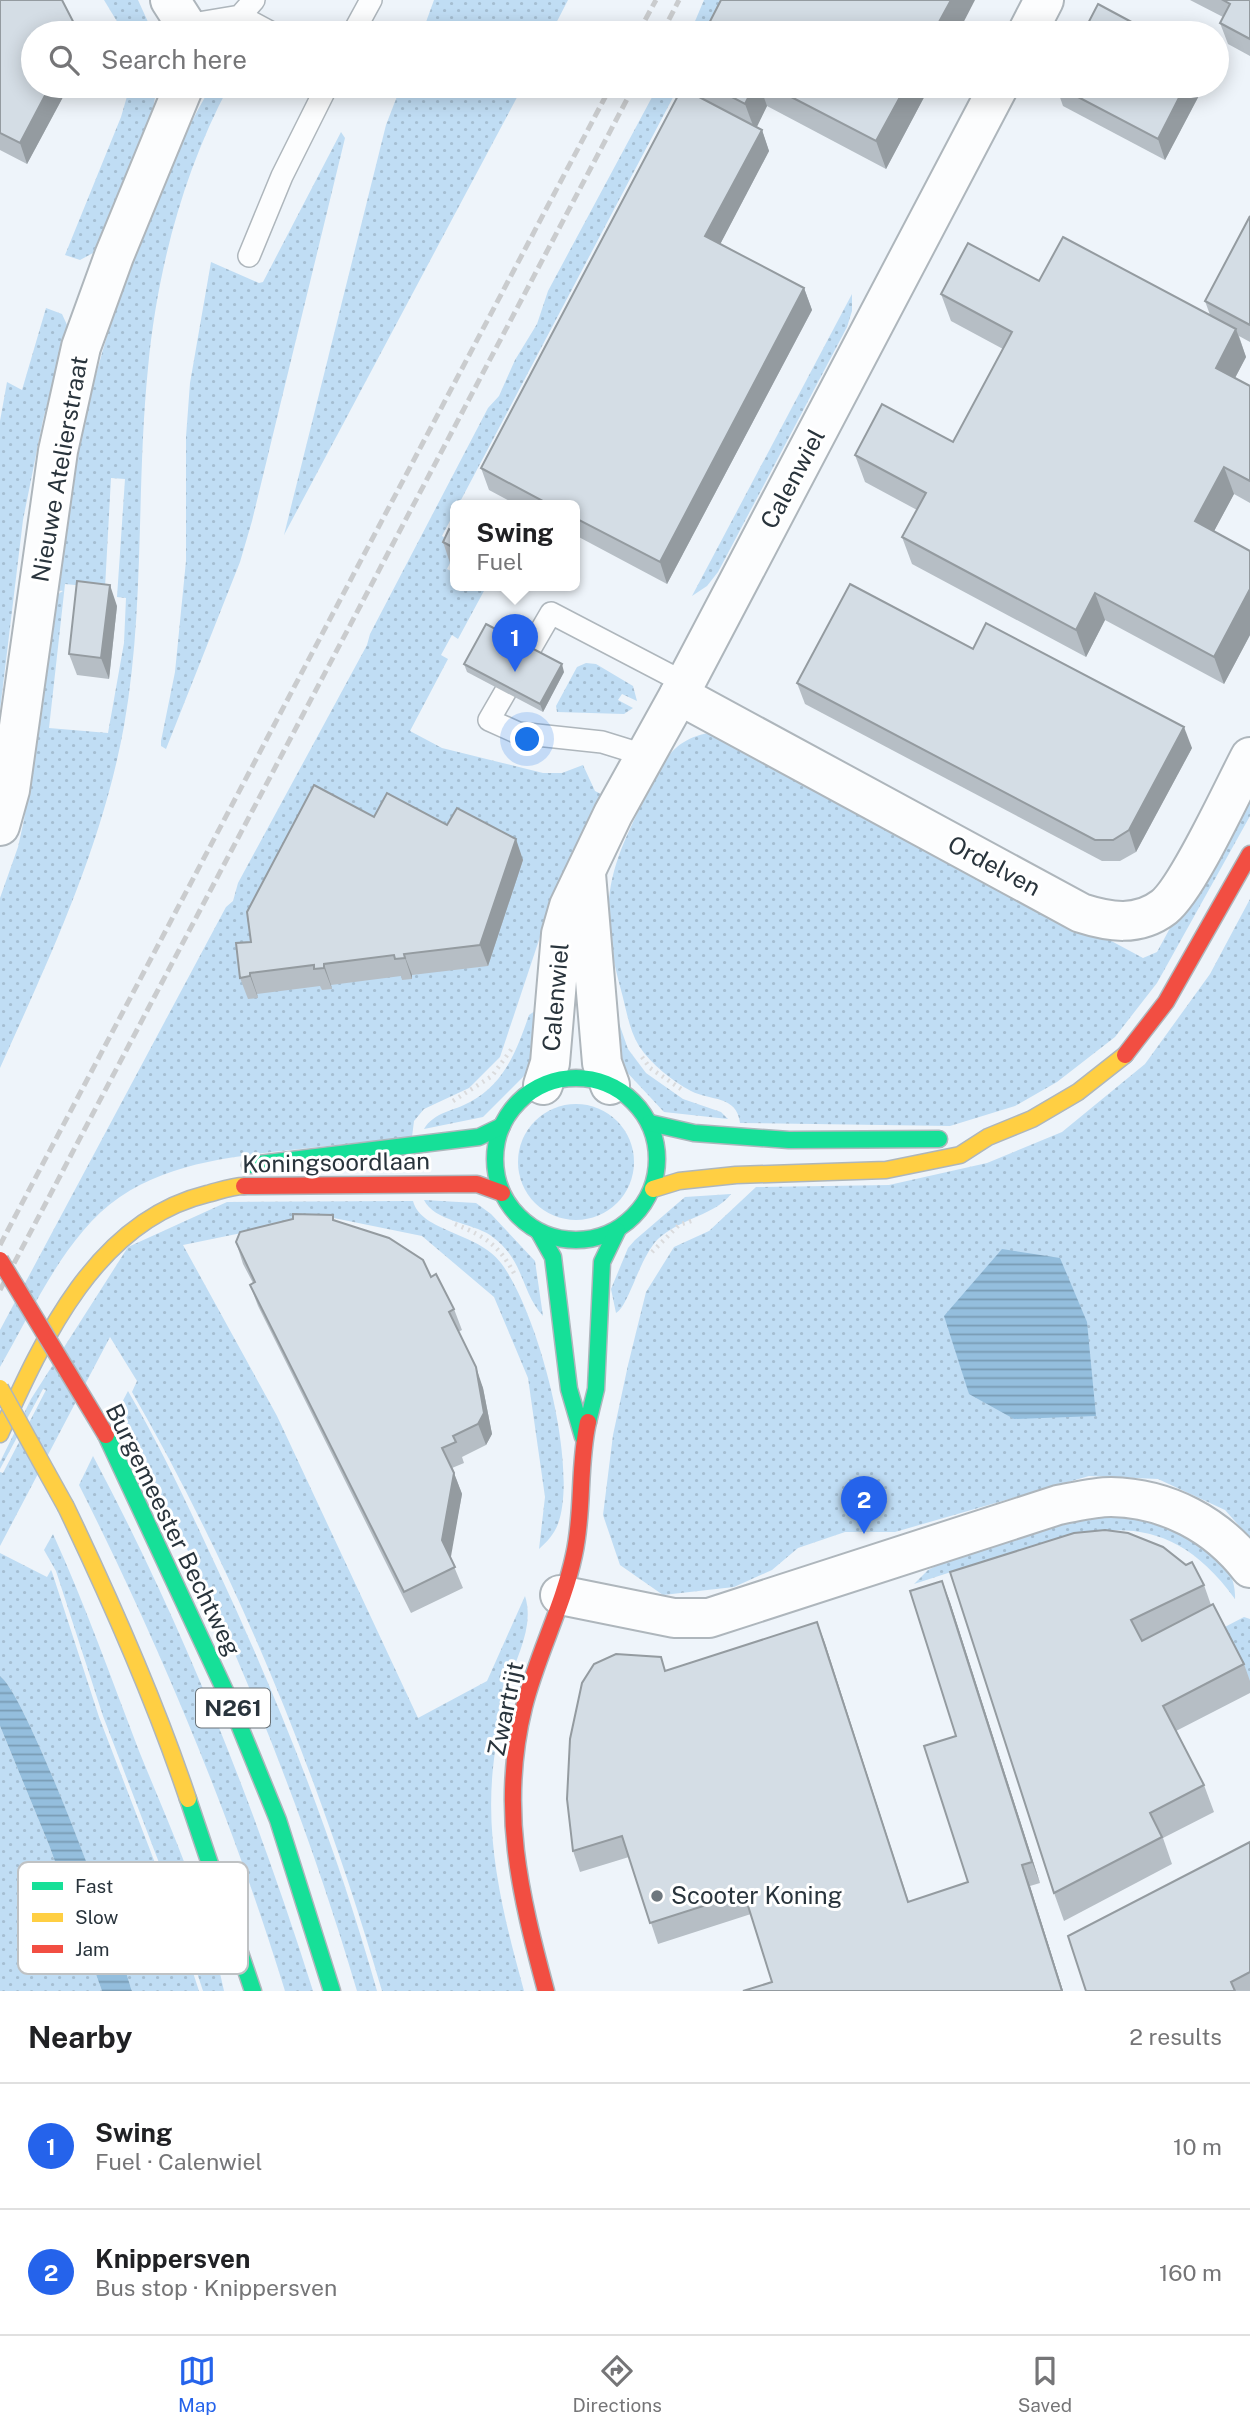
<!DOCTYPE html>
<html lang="en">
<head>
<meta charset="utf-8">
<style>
	:root { --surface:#fff; --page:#f6f6f6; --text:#202124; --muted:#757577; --line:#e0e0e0; --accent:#2563eb }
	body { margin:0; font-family:"Public Sans",sans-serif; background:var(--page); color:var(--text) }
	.you { position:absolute; left:528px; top:740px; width:24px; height:24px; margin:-18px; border:5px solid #fff; border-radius:50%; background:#1a73e8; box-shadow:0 0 0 10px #1a73e833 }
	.badge { display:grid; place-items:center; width:46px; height:46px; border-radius:50%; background:var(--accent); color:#fff; font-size:23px; font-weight:700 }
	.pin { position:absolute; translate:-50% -58px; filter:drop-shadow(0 2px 4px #0008) }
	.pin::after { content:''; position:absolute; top:37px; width:24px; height:21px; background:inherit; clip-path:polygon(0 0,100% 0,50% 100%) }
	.popup { position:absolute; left:450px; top:500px; width:130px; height:91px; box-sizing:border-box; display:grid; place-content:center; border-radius:10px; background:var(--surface); filter:drop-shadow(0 2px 5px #0005); font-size:23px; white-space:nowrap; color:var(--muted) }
	.popup b { font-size:26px; color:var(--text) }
	.popup::after { content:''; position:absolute; left:50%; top:100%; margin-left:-14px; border:14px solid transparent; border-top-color:var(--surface) }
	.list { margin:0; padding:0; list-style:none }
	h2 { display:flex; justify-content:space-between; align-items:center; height:91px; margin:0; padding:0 28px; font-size:30px }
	h2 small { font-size:23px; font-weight:400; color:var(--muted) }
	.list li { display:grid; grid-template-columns:46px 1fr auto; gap:21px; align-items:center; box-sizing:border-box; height:126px; padding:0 28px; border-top:2px solid var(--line) }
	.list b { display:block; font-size:26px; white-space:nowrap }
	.list p { margin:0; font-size:23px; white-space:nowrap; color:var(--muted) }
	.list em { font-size:23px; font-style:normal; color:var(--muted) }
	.icon { flex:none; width:38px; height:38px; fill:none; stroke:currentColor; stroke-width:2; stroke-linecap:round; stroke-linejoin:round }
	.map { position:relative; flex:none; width:1250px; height:1991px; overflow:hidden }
	.search { position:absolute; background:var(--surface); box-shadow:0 4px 18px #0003; left:21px; right:21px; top:21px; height:77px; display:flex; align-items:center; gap:18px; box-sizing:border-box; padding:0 24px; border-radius:38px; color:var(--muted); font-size:26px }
	.sheet { height:343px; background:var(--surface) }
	nav { display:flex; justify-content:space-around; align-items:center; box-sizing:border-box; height:98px; border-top:2px solid var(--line); background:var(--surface); font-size:19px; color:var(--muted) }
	nav a { display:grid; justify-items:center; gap:4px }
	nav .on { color:var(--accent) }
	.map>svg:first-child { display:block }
	.grass { fill:url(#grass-dots); fill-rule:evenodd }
	.water { fill:url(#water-rules) }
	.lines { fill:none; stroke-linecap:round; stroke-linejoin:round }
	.lane-casing { stroke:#aeb6bc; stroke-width:24 }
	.street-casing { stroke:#aeb6bc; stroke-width:42 }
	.fast-casing { stroke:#aeb6bc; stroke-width:19 }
	.slow-casing { stroke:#aeb6bc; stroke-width:19 }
	.jam-casing { stroke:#aeb6bc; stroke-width:19 }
	.path { stroke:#dadbdd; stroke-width:4.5; stroke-dasharray:2 5; stroke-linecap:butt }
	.lane { stroke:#fcfdfe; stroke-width:21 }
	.street { stroke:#fcfdfe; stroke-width:38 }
	.fast { stroke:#16e098; stroke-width:16 }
	.slow { stroke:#ffcf43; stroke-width:16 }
	.jam { stroke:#f24e42; stroke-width:16 }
	.rail { stroke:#caccce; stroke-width:5; stroke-dasharray:10 5; stroke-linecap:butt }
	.slow-bridge-casing { stroke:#aeb6bc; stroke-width:19; stroke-linecap:butt }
	.jam-bridge-casing { stroke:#aeb6bc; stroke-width:19; stroke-linecap:butt }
	.slow-bridge { stroke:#ffcf43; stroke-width:16 }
	.jam-bridge { stroke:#f24e42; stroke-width:16 }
	.wall { fill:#b6bec5 }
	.shaded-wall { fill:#949ba0 }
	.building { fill:#d4dde5; stroke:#949ba0; stroke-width:2 }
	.poi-dot { fill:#6e777e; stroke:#fff; stroke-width:2.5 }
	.labels { text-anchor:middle; stroke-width:6; stroke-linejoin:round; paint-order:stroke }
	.shield { fill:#fff; stroke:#697176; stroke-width:2 }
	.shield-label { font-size:23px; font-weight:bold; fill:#29343c }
	.street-label { font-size:24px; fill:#29343c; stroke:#fff }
	.poi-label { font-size:24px; fill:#29343c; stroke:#fff; text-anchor:start }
	.key { fill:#fff; stroke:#bfc2c4; stroke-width:2 }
	.key-label { font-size:19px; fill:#29343c }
</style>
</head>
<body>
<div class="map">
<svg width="1250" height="1991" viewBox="0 0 1250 1991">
	<defs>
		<pattern id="grass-dots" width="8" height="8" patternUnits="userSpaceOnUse" patternTransform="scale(1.75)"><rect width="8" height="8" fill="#c0ddf4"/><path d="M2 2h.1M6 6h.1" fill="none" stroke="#a5bed2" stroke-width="1.8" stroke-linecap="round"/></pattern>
		<pattern id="water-rules" width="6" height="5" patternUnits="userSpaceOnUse" patternTransform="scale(1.75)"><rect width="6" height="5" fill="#94bedd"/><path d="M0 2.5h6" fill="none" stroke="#799bb4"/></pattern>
	</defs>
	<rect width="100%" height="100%" fill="#eef4fa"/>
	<g class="grass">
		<path d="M104,0H138L153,33H124Z"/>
		<path d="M434,0H568L551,33H422Z"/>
		<path d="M704,0H724L706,33H690Z"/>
		<path d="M130,86H157L153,109L93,253L80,260L65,255L121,117Z"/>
		<path d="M212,86H229C183,172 157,271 148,368C136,487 145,608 124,726C102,847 50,957 0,1068V898L18,847L24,820L51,599L63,591L52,589C73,448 106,311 165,181C179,149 193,115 212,86ZM111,478L125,479L117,597L126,598L124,643L108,733L49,728L65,584L105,588Z"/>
		<path d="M401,86H523L284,535L386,125Z"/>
		<path d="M658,86H679L442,536L455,544V553L447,569L455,573L456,586L485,589L458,639L452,635L441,655L448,659L410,731L442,748L543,773H562L583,765L595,791L601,794L557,886L500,1057L469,1088L424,1109L414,1121L412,1137C371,1141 331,1146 290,1150C213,1159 136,1167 83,1231C49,1271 26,1322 0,1367V1330L226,907L233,901L238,883L367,645L370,634L488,408L499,396L515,360L537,324L548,291Z"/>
		<path d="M341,132L345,138L252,521L240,562L166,749L161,746V741L175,672L186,561V437L190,383L211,262L259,283L263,282Z"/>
		<path d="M852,294V311L847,327L718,572L707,586L692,596Z"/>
		<path d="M46,308L62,314L68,327L43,420L23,520L0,710V421L7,382L22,390Z"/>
		<path d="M586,663L596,664L633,686L637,701L622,694L618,700L633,708L624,714L557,712L556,706L577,667Z"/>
		<path d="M709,733L730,736L1143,958L1157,952L1250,781V816L1157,983L1115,1037L1057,1082L1015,1106L950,1126L740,1123C737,1095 710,1101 691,1091C672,1081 651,1064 639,1046C629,1030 626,1008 621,990C597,903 608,870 648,792C663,762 673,739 709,733Z"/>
		<path d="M1250,899V1538L1225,1510L1158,1479L1089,1476L895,1532H845L798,1548L772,1570L734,1587L663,1595L620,1565L603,1515L613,1435L628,1365L646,1292L674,1247L709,1231L756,1187L889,1185L987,1163L1062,1132L1145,1064L1210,974Z"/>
		<path d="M609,1007L615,1012L628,1049L646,1073L683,1099L721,1112L728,1119L664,1112L623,1068Z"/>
		<path d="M535,1011L531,1069L483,1117L424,1129C434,1112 454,1111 470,1102C505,1083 517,1050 529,1015Z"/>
		<circle cx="576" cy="1162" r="58"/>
		<path d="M731,1194C717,1214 679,1219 658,1239C639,1258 629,1306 616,1313L611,1289L628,1248L635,1240L685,1197Z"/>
		<path d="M424,1200L476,1203L491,1214L535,1261L543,1316C520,1291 525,1259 490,1235C472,1223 434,1221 424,1200Z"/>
		<path d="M413,1201C421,1232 478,1232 501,1263C538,1312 579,1466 558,1524C554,1534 547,1542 539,1549L545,1497L528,1378L494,1297L422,1236L324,1216L183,1245L277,1416L418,1718L487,1681L525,1596C535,1628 515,1658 507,1689C500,1715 496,1741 493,1768C485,1845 504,1918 524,1991H382C322,1784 239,1578 132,1392L137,1381L110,1337L0,1546V1472L3,1473L46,1390L43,1389L0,1469V1462L31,1399L128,1247L227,1202Z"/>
		<path d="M128,1391C161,1447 188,1506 216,1566C280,1703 336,1845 377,1991H357C298,1791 217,1595 117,1412Z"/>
		<path d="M93,1456C184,1627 255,1807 313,1991H285C231,1816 161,1648 79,1485Z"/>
		<path d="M1112,1516C1156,1519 1238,1543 1235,1599C1172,1512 1108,1522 1016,1551C982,1562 948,1573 914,1584L928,1570L944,1562L1059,1524Z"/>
		<path d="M53,1534C85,1604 111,1678 139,1751C170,1827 208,1911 224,1991H203L174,1902L103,1716L56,1571L44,1550Z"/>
		<path d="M0,1553L47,1577L51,1570L52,1572L99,1717L170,1902L199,1991H132C118,1944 29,1698 0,1676Z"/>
		<path d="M1244,1617L1250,1619V1684L1221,1629Z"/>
		<path d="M0,1726L49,1845L102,1991H0Z"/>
	</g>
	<g class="water">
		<path d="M1002,1249L1060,1258L1087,1322L1096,1416L1014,1419L969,1394L944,1316Z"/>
		<path d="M0,1676C28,1696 119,1945 132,1991H102L49,1845L0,1726Z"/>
	</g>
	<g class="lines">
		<g class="lane-casing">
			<g id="lane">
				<path d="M240,16L272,33"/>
				<path d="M186,25L240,16L254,0"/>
				<path d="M353,33L371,0"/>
				<path d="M249,256L282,176L327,86"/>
				<path d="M644,755L602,742L518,733L489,720L551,613L685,683"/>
			</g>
		</g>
		<g class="street-casing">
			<g id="street">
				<path d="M170,0L186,25V33"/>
				<path d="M1027,33L1044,0"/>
				<path d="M679,695L1081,913C1109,922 1138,927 1164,907C1188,888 1233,789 1250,757"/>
				<path d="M0,826L10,790L58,451L81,347L114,256L184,86"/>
				<path d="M586,874L602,1063L610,1085"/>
				<path d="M543,1085L550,1063L561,934L569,906L613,814L679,695L999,86"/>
				<path d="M560,1595L674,1618H709L1058,1505C1075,1502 1094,1497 1111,1497C1167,1498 1217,1525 1250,1568"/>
			</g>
		</g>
		<g class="fast-casing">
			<g id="fast">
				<circle cx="576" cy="1159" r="81"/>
				<path d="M650,1123L694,1133L789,1140L939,1139"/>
				<path d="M250,1165L479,1137L502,1126"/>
				<path d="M539,1232L553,1257L569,1389L583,1437"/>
				<path d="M588,1422L596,1389L602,1262L617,1231"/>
				<path d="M106,1435L227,1695L278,1820L332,1991"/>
				<path d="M188,1799L253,1991"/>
			</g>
		</g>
		<g class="slow-casing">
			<g id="slow">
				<path d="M653,1189L679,1181L736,1175L886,1170L960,1155L988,1137L1032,1119L1078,1092L1125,1055"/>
				<path d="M0,1434C43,1339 96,1221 207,1194C219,1191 232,1186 244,1186"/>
				<path d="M66,1507C112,1603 154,1698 188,1799"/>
			</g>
		</g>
		<g class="jam-casing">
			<g id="jam">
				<path d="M1125,1055L1166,1002L1250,854"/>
				<path d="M244,1186L477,1184L502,1193"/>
				<path d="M546,1991C520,1894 499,1808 524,1707C537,1655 563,1607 574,1555C584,1511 578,1466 588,1422"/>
			</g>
		</g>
		<g class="path">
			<path d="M642,1057L650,1068L684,1091"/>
			<path d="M453,1101L492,1076L513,1047"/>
			<path d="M455,1224C486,1237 499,1245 515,1275"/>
			<path d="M652,1252L679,1225L694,1220"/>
		</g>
		<use href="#lane" class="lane"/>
		<use href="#street" class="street"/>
		<use href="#fast" class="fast"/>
		<use href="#slow" class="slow"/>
		<use href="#jam" class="jam"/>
		<g class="rail">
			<path d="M638,33L656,0"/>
			<path d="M662,33L679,0"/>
			<path d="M0,1245L611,86"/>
			<path d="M0,1290L634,86"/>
		</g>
		<g class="slow-bridge-casing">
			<path id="slow-bridge" d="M0,1388L66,1507"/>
		</g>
		<g class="jam-bridge-casing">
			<path id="jam-bridge" d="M0,1260L106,1435"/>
		</g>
		<use href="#slow-bridge" class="slow-bridge"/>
		<use href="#jam-bridge" class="jam-bridge"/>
	</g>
	<g class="wall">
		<path d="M0,0L33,86H85L63,97L27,164L0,150Z"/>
		<path d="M1190,0H1250V56L1228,44L1220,23L1223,17Z"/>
		<path d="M689,86H930L886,169L767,106L756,127L762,130L769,151L720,244L804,288L812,310L667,584L575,535V506H519L489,490L481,468L691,92Z"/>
		<path d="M1056,86H1204L1165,160L1063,106Z"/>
		<path d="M1250,216V342L1239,336L1246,357L1235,378L1250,386V503L1234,494L1214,531L1250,551V635L1224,684L1105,620L1086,657L912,564L902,537L917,510L865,482L855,455L953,442L1003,349L951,321L941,294L1039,281L1210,315L1205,301Z"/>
		<path d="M456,533V566L450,563L443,542Z"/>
		<path d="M117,606L109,679L77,675L69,654Z"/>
		<path d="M973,649L1192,748L1136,852L1120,861H1102L805,704L797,683Z"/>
		<path d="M464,664L564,672L543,712L467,672Z"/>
		<path d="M374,817L447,825L523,860L488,966L412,975V979L402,980L401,976L331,985L332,989L322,990L320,986L257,994L258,998L248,999L240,978L251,942Z"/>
		<path d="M335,1221L431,1277L454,1309L462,1330L458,1332L483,1388L492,1434L486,1445L462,1457L464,1463L452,1468L462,1494L450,1557L463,1588L411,1613L258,1306L250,1285L253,1283L243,1264L236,1242Z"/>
		<path d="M1105,1530L1204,1585L1211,1605L1244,1664L1250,1681V1693L1176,1731L1204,1785L1214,1812L1163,1838L1172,1864L1064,1921L1054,1893Z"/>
		<path d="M950,1602L1040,1883L1030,1886L1063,1991H743L772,1982L751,1914L658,1944L629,1857L580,1872L573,1851L666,1671L817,1622L909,1902L968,1882L956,1736Z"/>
		<path d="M1250,1842V1991H1086Z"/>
	</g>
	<g class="shaded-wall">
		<path d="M951,0H975L958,33H933Z"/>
		<path d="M50,86H59L63,97L27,164L20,143Z"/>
		<path d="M754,86H760L767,106L755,131L745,104Z"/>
		<path d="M906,86H930L886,169L876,141Z"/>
		<path d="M1185,86H1204L1165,160L1158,139Z"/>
		<path d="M762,130L769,151L713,258L705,236Z"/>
		<path d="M804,288L812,310L667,584L660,562Z"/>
		<path d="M1236,329L1246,357L1226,395L1216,368Z"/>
		<path d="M1224,467L1234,494L1205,548L1195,521Z"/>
		<path d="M110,585L117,606L109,679L101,658Z"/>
		<path d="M1250,589V635L1224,684L1214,657Z"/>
		<path d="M1095,593L1105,620L1086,657L1076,630Z"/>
		<path d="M562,664L564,672L543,712L540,704Z"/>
		<path d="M1184,727L1192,748L1136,852L1129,830Z"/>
		<path d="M516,839L523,860L488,966L480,945Z"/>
		<path d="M404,954L412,975V979L405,958Z"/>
		<path d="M324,964L331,985L332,989L324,968Z"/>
		<path d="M250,973L257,994L258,998L250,976Z"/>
		<path d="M476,1367L483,1388L492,1434L486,1445L478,1424Z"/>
		<path d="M454,1473L462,1494L450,1562L442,1540Z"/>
		<path d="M942,1581L950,1602L1040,1883L1032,1862Z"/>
		<path d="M817,1622L825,1643L915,1923L908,1902Z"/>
		<path d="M1022,1865L1030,1886L1063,1991H1062Z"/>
	</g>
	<g class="building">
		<path d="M0,0H62L79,33H33V86H50L20,143L0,133Z"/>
		<path d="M721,0H951L933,33H704Z"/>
		<path d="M1223,0H1250V39L1220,23L1230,4Z"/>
		<path d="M1098,4L1152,33H1083Z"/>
		<path d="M711,86H754L745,104Z"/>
		<path d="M770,86H906L876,141Z"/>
		<path d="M1057,86H1185L1158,139Z"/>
		<path d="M682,88L762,130L705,236L804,288L660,562L575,518V506H552L481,468Z"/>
		<path d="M1250,216V325L1205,301Z"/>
		<path d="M1063,237L1236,329L1216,368L1250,386V481L1224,467L1195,521L1250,551V589L1214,657L1095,593L1076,630L902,537L926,493L855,455L882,404L953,442L1012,332L941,294L968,243L1039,281Z"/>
		<path d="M449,529L456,533V549L443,542Z"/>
		<path d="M77,581L110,585L101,658L69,654Z"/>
		<path d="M850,584L973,649L986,623L1184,727L1129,830L1113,840H1095L797,683Z"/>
		<path d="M486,624L562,664L540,704L464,664Z"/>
		<path d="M314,785L374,817L387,793L447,825L457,808L516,839L480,945L404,954L405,958L395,959L394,955L324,964V968L314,969V965L250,973V976L240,978L236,943L251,942L247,912Z"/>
		<path d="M293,1214L333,1215V1220L389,1238L423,1260L431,1277L436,1274L454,1309L449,1312L476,1367L484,1413L478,1424L453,1436L456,1442L442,1448L454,1473L442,1540L455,1567L404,1592L250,1285L255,1282L236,1242L240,1232L293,1219Z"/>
		<path d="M1105,1530L1128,1533L1163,1547L1186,1565L1192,1562L1204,1585L1131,1620L1142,1641L1213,1604L1244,1664L1163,1706L1204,1785L1150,1813L1162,1837L1054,1893L950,1572L1074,1533Z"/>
		<path d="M942,1581L1032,1862L1022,1865L1062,1991H743L772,1982L744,1893L650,1923L622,1836L573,1851L567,1799L570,1739L582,1683L594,1664L616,1654L661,1657L665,1671L817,1622L908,1902L968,1882L924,1746L956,1736L910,1591Z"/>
		<path d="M1250,1842V1972L1231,1982L1235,1991H1086L1068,1936Z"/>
	</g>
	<circle class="poi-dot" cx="657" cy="1896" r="7"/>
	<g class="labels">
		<rect class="shield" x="196" y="1688.5" width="74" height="39" rx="5"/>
		<g class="shield-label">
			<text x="233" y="1716">N261</text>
		</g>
		<g class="street-label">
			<text transform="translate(60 469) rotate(-80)" y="8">Nieuwe Atelierstraat</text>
			<text transform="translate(793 479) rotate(-62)" y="8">Calenwiel</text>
			<text transform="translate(994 866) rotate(28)" y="8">Ordelven</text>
			<text transform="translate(556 997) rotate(-85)" y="8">Calenwiel</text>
			<text transform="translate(336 1163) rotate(-1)" y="8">Koningsoordlaan</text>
			<text transform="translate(173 1530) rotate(64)" y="8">Burgemeester Bechtweg</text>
			<text transform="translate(506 1709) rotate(-78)" y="8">Zwartrijt</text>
		</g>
		<g class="poi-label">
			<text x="671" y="1904">Scooter Koning</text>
		</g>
	</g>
	<rect x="18" y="1862" width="230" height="112" rx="10" class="key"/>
	<rect x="32" y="1882" width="31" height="8" fill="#16e098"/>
	<rect x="32" y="1913" width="31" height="9" fill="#ffcf43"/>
	<rect x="32" y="1945" width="31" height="8" fill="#f24e42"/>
	<g class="key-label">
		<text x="75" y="1893">Fast</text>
		<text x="75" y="1924">Slow</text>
		<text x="75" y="1956">Jam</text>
	</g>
</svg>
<div class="you"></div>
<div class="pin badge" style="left:515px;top:672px">1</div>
<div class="popup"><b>Swing</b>Fuel</div>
<div class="pin badge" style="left:864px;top:1534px">2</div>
<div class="search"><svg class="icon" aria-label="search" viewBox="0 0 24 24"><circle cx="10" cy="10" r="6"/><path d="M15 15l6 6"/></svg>Search here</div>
</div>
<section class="sheet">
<h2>Nearby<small>2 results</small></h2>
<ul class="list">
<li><span class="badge">1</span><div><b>Swing</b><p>Fuel · Calenwiel</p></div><em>10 m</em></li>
<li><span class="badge">2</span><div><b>Knippersven</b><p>Bus stop · Knippersven</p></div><em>160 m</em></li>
</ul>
</section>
<nav>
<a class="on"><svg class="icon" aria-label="map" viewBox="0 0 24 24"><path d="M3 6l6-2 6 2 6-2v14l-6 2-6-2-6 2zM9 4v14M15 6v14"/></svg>Map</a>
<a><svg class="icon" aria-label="directions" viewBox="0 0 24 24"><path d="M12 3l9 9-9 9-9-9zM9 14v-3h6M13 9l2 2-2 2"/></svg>Directions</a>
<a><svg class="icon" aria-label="saved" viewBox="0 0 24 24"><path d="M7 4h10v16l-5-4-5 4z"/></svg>Saved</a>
</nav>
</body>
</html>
